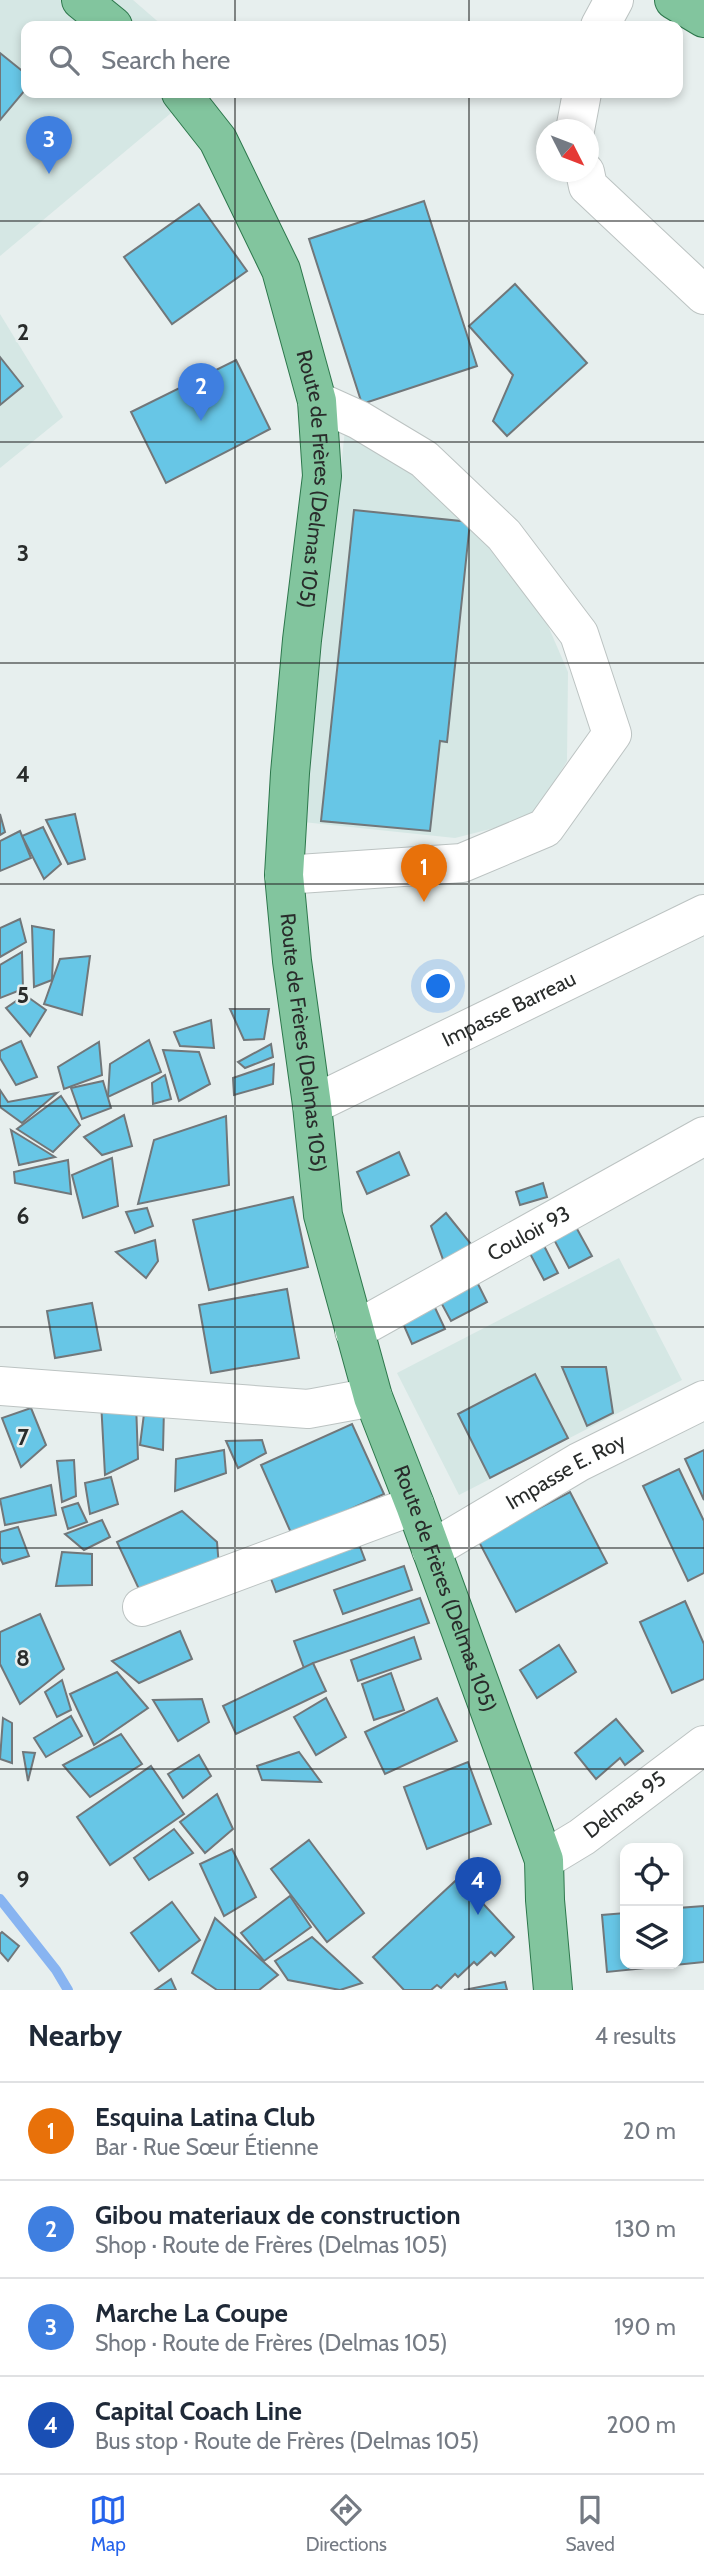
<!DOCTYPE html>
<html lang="en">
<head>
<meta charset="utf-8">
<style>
	:root { --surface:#fff; --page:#f2f2f3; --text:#1f2937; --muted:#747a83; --line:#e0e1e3; --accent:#2563eb }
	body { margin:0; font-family:Cabin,sans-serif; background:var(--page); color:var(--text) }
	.controls { position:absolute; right:21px; bottom:21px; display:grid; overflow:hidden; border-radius:14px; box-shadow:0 4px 10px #0003 }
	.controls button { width:63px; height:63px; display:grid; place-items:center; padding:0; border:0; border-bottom:2px solid var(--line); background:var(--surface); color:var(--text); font:35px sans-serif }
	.compass { position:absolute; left:536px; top:119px; width:63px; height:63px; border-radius:50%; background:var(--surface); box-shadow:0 4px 10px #0003; rotate:132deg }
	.you { position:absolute; left:439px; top:987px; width:24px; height:24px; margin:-18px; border:5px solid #fff; border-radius:50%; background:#1a73e8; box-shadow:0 0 0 10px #1a73e833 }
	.badge { display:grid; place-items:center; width:46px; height:46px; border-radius:50%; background:var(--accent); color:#fff; font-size:23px; font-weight:700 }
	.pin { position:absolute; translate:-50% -58px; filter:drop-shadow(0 2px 4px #0008) }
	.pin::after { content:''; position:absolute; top:37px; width:24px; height:21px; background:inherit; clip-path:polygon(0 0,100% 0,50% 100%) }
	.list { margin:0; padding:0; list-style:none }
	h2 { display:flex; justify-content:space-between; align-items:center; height:91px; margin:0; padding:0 28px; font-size:30px }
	h2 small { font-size:23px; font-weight:400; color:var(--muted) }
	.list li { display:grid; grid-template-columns:46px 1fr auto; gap:21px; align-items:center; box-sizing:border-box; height:98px; padding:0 28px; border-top:2px solid var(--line) }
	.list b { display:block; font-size:26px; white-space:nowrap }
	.list p { margin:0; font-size:23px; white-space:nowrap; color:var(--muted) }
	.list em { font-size:23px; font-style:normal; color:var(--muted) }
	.icon { flex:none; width:38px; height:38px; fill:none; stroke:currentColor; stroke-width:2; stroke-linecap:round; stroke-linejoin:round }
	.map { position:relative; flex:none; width:704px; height:1990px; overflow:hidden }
	.search { position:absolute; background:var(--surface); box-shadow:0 4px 10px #0003; left:21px; right:21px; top:21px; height:77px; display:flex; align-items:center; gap:18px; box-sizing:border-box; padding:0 24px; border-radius:14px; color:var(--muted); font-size:26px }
	.sheet { height:483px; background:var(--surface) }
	nav { display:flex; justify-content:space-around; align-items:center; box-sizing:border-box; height:98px; border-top:2px solid var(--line); background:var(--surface); font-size:19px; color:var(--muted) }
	nav a { display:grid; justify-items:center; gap:4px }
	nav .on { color:var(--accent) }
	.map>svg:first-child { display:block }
	.built { fill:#d5e7e4 }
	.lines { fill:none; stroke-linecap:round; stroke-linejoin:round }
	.stream { stroke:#88b4f1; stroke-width:10 }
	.building { fill:#67c6e6; stroke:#71777a; stroke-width:2 }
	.minor-casing { stroke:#bcc3c2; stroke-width:40 }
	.major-casing { stroke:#2d774c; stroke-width:40 }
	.minor { stroke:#fff; stroke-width:38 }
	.major { stroke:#82c59e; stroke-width:38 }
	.grid { fill:none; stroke:#292c2b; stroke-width:2; stroke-opacity:0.55 }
	.labels { text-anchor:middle; stroke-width:5; stroke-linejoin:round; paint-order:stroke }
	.street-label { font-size:21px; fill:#292c2b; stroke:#e7efee }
	.grid-label { font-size:23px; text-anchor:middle; font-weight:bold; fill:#292c2b; stroke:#e7efee; stroke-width:5; stroke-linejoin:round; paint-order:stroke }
</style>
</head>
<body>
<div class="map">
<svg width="704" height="1990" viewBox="0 0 704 1990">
	<rect width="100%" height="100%" fill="#e7efee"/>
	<g class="built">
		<path d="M0,0H133L163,26H26V93H195L0,256Z"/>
		<path d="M0,314L63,417L0,468Z"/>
		<path d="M345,430L416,464L539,605L568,672L567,761L533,818L455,838L303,822Z"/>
		<path d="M619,1258L682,1380L459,1495L397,1373Z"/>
	</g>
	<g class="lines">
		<path class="stream" d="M0,1899L56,1970L68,1990"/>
	</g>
	<g class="building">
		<path d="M0,53L26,74V89L0,120Z"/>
		<path d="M424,201L477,366L362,404L309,239Z"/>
		<path d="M199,204L247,271L172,324L124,257Z"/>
		<path d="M515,284L587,363L507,436L493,421L513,375L469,326Z"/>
		<path d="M0,357L23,386L0,405Z"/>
		<path d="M236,360L270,429L166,483L131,412Z"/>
		<path d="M354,510L470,522L447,742L440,741L430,831L321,821Z"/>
		<path d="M0,814L5,832L0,835Z"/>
		<path d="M75,814L85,859L68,864L46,820Z"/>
		<path d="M43,827L61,864L44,879L22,836Z"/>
		<path d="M20,831L31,858L0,871V841Z"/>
		<path d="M20,919L26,942L0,957V928Z"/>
		<path d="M32,926L54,930L52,980L34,987Z"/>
		<path d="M22,952L23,989L0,998V965Z"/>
		<path d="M90,956L82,1015L44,1004L60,959Z"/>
		<path d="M25,995L46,1010L30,1036L6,1008Z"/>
		<path d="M230,1009H269L264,1039L244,1040Z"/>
		<path d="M211,1020L214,1048L180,1046L174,1032Z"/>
		<path d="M149,1040L161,1072L108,1097L110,1064Z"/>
		<path d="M21,1041L37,1077L16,1085L0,1058V1051Z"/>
		<path d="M99,1042L102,1075L64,1089L58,1067Z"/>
		<path d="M271,1044L273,1057L245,1068L238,1062Z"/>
		<path d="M163,1050L199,1052L210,1084L179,1101Z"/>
		<path d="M274,1064L273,1084L234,1095L233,1078Z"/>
		<path d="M165,1075L171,1099L153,1104L152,1083Z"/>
		<path d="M103,1081L111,1108L82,1119L71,1088Z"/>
		<path d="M0,1090L8,1102L57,1093L22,1123L0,1107Z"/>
		<path d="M61,1096L80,1125L53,1152L17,1129Z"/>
		<path d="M124,1115L132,1146L102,1155L84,1137Z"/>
		<path d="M226,1116L229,1185L138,1204L154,1140Z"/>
		<path d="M11,1130L55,1157L19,1165Z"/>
		<path d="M399,1152L409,1175L367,1194L357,1172Z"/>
		<path d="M112,1158L118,1206L83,1218L72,1175Z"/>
		<path d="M68,1160L71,1194L15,1183L14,1172Z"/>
		<path d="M543,1183L547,1197L520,1205L516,1192Z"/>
		<path d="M293,1197L308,1267L209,1290L193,1220Z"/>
		<path d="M147,1208L153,1226L135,1233L126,1212Z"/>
		<path d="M446,1213L471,1244L445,1265L431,1226Z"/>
		<path d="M571,1218L592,1256L569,1268L549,1230Z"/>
		<path d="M539,1236L558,1273L544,1280L525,1244Z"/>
		<path d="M155,1240L158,1261L146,1278L116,1252Z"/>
		<path d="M474,1276L487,1302L451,1321L437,1295Z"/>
		<path d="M287,1289L299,1358L211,1373L199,1305Z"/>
		<path d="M430,1297L445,1329L412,1344L398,1312Z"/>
		<path d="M92,1303L101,1350L55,1358L47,1311Z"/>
		<path d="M562,1367H606L613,1413L587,1426Z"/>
		<path d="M535,1374L568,1438L490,1478L458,1414Z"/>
		<path d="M101,1401L136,1403L138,1459L105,1475Z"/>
		<path d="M145,1406L164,1408L163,1450L140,1445Z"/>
		<path d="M31,1408L46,1445L21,1467L2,1418Z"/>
		<path d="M352,1424L384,1494L292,1535L261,1465Z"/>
		<path d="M262,1440L266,1453L238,1468L226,1441Z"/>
		<path d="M224,1450L226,1473L175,1491L176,1459Z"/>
		<path d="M704,1450V1500L685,1459Z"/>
		<path d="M74,1460L76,1496L62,1502L57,1461Z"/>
		<path d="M679,1469L704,1521V1573L688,1581L643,1486Z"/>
		<path d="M111,1477L118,1504L90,1514L85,1483Z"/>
		<path d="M51,1485L56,1515L5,1525L0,1499Z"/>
		<path d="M570,1492L607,1563L516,1612L478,1540Z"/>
		<path d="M78,1503L87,1522L68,1529L62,1508Z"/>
		<path d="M182,1511L217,1542L219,1567L145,1602L117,1542Z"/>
		<path d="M102,1520L110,1537L84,1550L65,1534Z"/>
		<path d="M18,1527L29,1556L3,1564L0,1558V1532Z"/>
		<path d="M354,1531L365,1560L276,1592L265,1563Z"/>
		<path d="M62,1552L92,1554V1585L56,1586Z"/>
		<path d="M404,1566L412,1590L343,1614L334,1590Z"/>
		<path d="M420,1598L429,1623L313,1663L305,1671L294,1641Z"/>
		<path d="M685,1601L704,1644V1679L672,1693L640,1622Z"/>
		<path d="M40,1614L64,1669L20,1704L0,1664V1632Z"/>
		<path d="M180,1631L192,1659L139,1683L112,1661Z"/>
		<path d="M414,1637L421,1659L358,1681L351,1660Z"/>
		<path d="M559,1645L576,1672L537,1698L520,1670Z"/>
		<path d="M313,1663L326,1691L236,1734L223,1706Z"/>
		<path d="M117,1672L148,1708L94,1745L70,1694Z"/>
		<path d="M391,1673L404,1710L374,1720L362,1684Z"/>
		<path d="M62,1680L71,1710L57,1717L45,1692Z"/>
		<path d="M326,1698L346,1737L316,1755L294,1717Z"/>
		<path d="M437,1698L457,1741L385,1774L365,1732Z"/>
		<path d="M202,1699L209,1722L178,1741L153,1700Z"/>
		<path d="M71,1716L82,1736L46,1757L34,1738Z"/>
		<path d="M3,1718L12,1723V1763L0,1759Z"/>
		<path d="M616,1719L643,1751L625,1765L620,1758L596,1779L575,1753Z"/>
		<path d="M121,1734L142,1764L90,1797L63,1765Z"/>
		<path d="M23,1752L35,1753L28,1781Z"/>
		<path d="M299,1752L321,1782L262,1780L257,1766Z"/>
		<path d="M199,1755L211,1776L183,1798L168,1774Z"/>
		<path d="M468,1762L491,1824L427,1849L404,1787Z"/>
		<path d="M151,1766L184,1814L110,1865L77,1817Z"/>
		<path d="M217,1794L233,1829L205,1853L180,1822Z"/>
		<path d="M174,1829L193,1853L149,1880L134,1858Z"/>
		<path d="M309,1840L364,1913L327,1942L271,1869Z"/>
		<path d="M232,1849L256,1897L224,1916L200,1864Z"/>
		<path d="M465,1872L482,1890L475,1895L514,1937L495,1956L491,1952L477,1965L474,1962L458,1977L455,1974L441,1988L437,1985L431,1990H404L373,1957Z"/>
		<path d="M290,1896L311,1927L264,1961L241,1933Z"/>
		<path d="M172,1902L200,1940L159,1971L131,1933Z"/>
		<path d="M704,1906V1962L607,1972L602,1915L625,1913V1964H678V1908Z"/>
		<path d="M215,1918L278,1975L259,1990H217L192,1973Z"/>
		<path d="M2,1932L19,1946L8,1961L0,1952V1934Z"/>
		<path d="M312,1937L362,1983L340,1990L288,1980L275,1961Z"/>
		<path d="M171,1979L176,1990H155Z"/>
		<path d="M505,1982L507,1990H464Z"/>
	</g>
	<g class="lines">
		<g class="minor-casing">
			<g id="minor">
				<path d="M600,26L614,0"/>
				<path d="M575,130L582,93"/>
				<path d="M585,172L588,186L704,295"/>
				<path d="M284,875L462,863L545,828L612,734L579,634L504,535L424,459L359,420L317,401"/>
				<path id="s1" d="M312,1105L704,914"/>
				<path id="s2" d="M354,1331L704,1136"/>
				<path d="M0,1386L308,1409L373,1397"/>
				<path id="s3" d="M431,1550L579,1462L704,1400"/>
				<path d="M142,1607L415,1505"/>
				<path id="s4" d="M544,1860L582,1837L704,1745"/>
			</g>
		</g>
		<g class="major-casing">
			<g id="major">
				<path d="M81,0L113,26"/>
				<path d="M674,0L704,18"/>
				<path id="s5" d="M181,93L218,140L281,270L317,401L322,476L302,640L290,773L284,875L292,961L312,1105L323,1215L373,1397L415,1505L544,1860L545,1900L553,1990"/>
			</g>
		</g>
		<use href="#minor" class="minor"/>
		<use href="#major" class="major"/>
	</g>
	<path class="grid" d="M235,0V26M469,0V26M235,93V1990M469,93V1990M0,221H704M0,442H704M0,663H704M0,884H704M0,1106H704M0,1327H704M0,1548H704M0,1769H704"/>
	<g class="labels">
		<g class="street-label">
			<text dy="7" stroke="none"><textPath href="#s5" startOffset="418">Route de Frères (Delmas 105)</textPath></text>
			<text dy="7" stroke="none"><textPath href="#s1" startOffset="219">Impasse Barreau</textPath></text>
			<text dy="7" stroke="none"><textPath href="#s5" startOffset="985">Route de Frères (Delmas 105)</textPath></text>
			<text dy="7" stroke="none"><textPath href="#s2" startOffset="200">Couloir 93</textPath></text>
			<text dy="7" stroke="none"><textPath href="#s3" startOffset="156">Impasse E. Roy</textPath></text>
			<text dy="7" stroke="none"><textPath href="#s5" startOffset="1552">Route de Frères (Delmas 105)</textPath></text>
			<text dy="7" stroke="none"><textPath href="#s4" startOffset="98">Delmas 95</textPath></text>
		</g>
	</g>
	<g class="grid-label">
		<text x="23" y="340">2</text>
		<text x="23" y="561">3</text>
		<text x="23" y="782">4</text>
		<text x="23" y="1003">5</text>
		<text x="23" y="1224">6</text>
		<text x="23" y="1445">7</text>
		<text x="23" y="1666">8</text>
		<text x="23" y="1887">9</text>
	</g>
</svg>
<div class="controls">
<button><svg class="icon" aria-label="locate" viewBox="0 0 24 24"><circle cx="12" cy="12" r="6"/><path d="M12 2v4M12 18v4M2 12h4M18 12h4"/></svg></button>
<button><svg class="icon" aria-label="layers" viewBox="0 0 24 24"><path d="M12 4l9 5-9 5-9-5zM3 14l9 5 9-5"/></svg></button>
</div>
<svg class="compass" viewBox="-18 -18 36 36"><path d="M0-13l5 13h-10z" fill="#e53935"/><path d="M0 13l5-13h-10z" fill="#747a83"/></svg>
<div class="you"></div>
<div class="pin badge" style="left:424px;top:902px;background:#e8710a">1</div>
<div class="pin badge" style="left:201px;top:421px;background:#3f7fe0">2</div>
<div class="pin badge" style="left:49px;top:174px;background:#3f7fe0">3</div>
<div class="pin badge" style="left:478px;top:1915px;background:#1a4fb4">4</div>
<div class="search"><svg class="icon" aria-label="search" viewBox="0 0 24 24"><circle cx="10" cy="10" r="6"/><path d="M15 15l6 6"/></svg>Search here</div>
</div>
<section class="sheet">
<h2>Nearby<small>4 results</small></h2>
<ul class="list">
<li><span class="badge" style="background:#e8710a">1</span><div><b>Esquina Latina Club</b><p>Bar · Rue Sœur Étienne</p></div><em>20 m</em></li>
<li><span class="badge" style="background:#3f7fe0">2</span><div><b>Gibou materiaux de construction</b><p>Shop · Route de Frères (Delmas 105)</p></div><em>130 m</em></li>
<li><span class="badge" style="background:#3f7fe0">3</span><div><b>Marche La Coupe</b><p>Shop · Route de Frères (Delmas 105)</p></div><em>190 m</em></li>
<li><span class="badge" style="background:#1a4fb4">4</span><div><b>Capital Coach Line</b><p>Bus stop · Route de Frères (Delmas 105)</p></div><em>200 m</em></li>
</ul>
</section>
<nav>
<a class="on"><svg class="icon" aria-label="map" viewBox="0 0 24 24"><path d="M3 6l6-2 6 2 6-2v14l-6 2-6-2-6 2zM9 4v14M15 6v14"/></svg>Map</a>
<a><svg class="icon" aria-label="directions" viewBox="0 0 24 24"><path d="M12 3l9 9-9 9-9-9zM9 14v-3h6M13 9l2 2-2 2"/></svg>Directions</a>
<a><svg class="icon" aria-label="saved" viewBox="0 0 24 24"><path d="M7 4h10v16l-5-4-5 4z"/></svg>Saved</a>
</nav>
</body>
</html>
